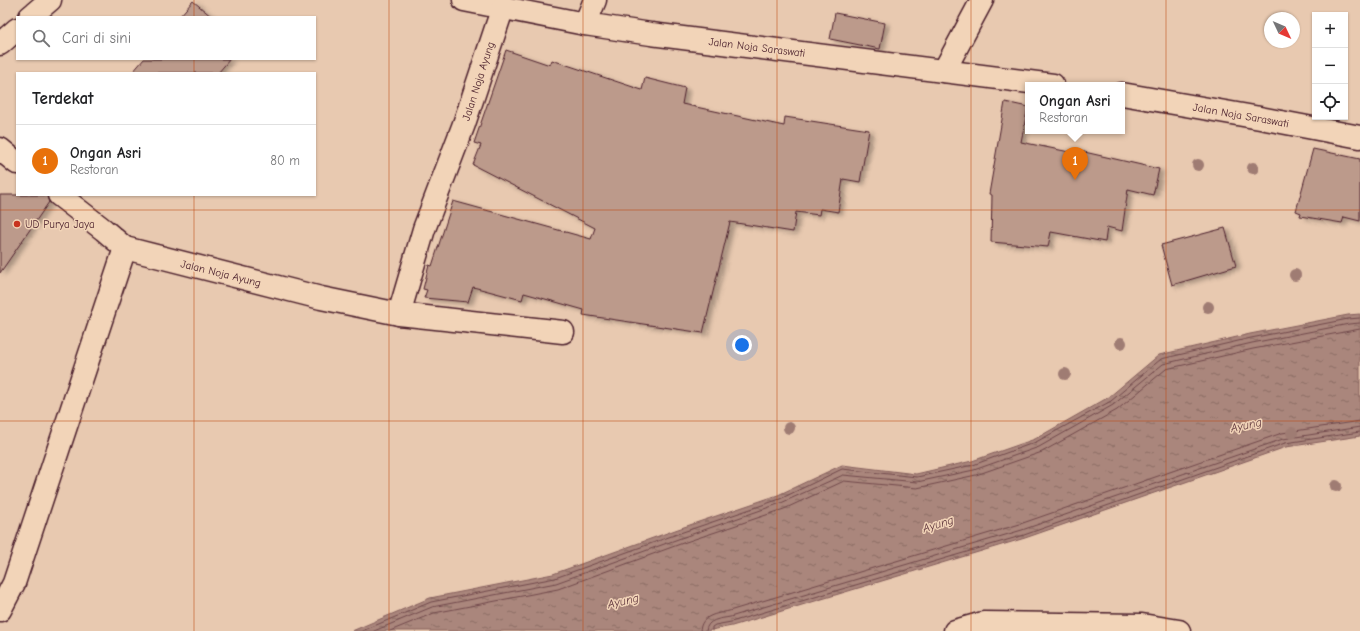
<!DOCTYPE html>
<html lang="id">
<head>
<meta charset="utf-8">
<style>
	:root { --surface:#fff; --page:#f6f6f6; --text:#202124; --muted:#757577; --line:#e0e0e0; --accent:#c8321e }
	body { margin:0; font-family:"Comic Neue",sans-serif; background:var(--page); color:var(--text) }
	.controls { position:absolute; right:12px; top:12px; display:grid; overflow:hidden; border-radius:0px; box-shadow:0 1px 3px #0004 }
	.controls button { width:36px; height:36px; display:grid; place-items:center; padding:0; border:0; border-bottom:1px solid var(--line); background:var(--surface); color:var(--text); font:20px sans-serif }
	.compass { position:absolute; left:1264px; top:12px; width:36px; height:36px; border-radius:50%; background:var(--surface); box-shadow:0 1px 3px #0004; rotate:134deg }
	.you { position:absolute; left:742px; top:345px; width:14px; height:14px; margin:-10px; border:3px solid #fff; border-radius:50%; background:#1a73e8; box-shadow:0 0 0 6px #1a73e833 }
	.badge { display:grid; place-items:center; width:26px; height:26px; border-radius:50%; background:var(--accent); color:#fff; font-size:13px; font-weight:700 }
	.pin { position:absolute; translate:-50% -33px; filter:drop-shadow(0 1px 2px #0008) }
	.pin::after { content:''; position:absolute; top:21px; width:14px; height:12px; background:inherit; clip-path:polygon(0 0,100% 0,50% 100%) }
	.popup { position:absolute; left:1025px; top:82px; width:100px; height:52px; box-sizing:border-box; display:grid; place-content:center; border-radius:0px; background:var(--surface); filter:drop-shadow(0 1px 3px #0005); font-size:13px; white-space:nowrap; color:var(--muted) }
	.popup b { font-size:15px; color:var(--text) }
	.popup::after { content:''; position:absolute; left:50%; top:100%; margin-left:-8px; border:8px solid transparent; border-top-color:var(--surface) }
	.list { margin:0; padding:0; list-style:none }
	h2 { display:flex; justify-content:space-between; align-items:center; height:52px; margin:0; padding:0 16px; font-size:17px }
	h2 small { font-size:13px; font-weight:400; color:var(--muted) }
	.list li { display:grid; grid-template-columns:26px 1fr auto; gap:12px; align-items:center; box-sizing:border-box; height:72px; padding:0 16px; border-top:1px solid var(--line) }
	.list b { display:block; font-size:15px; white-space:nowrap }
	.list p { margin:0; font-size:13px; white-space:nowrap; color:var(--muted) }
	.list em { font-size:13px; font-style:normal; color:var(--muted) }
	.icon { flex:none; width:22px; height:22px; fill:none; stroke:currentColor; stroke-width:2; stroke-linecap:round; stroke-linejoin:round }
	.map { position:relative; flex:none; width:1360px; height:631px; overflow:hidden }
	.search { position:absolute; background:var(--surface); box-shadow:0 1px 3px #0004; left:16px; top:16px; width:300px; height:44px; display:flex; align-items:center; gap:10px; box-sizing:border-box; padding:0 14px; border-radius:0px; color:var(--muted); font-size:15px }
	.panel { position:absolute; background:var(--surface); box-shadow:0 1px 3px #0004; left:16px; top:72px; width:300px; height:124px; border-radius:0px }
	.map>svg:first-child { display:block }
	.water { fill:url(#water-ripples); stroke:#845d5b }
	.lines { fill:none; stroke-linecap:round; stroke-linejoin:round }
	.shore { stroke:#70484b; stroke-width:1 }
	.building { fill:#bc9a8b; stroke:#4a1f2b; filter:url(#shadow) }
	.minor-casing { stroke:#4a1f2b; stroke-width:25 }
	.trunk-casing { stroke:#4a1f2b; stroke-width:25 }
	.minor { stroke:#f2d4b8; stroke-width:22 }
	.trunk { stroke:#f2d4b8; stroke-width:22 }
	.tree { fill:#9f7b73 }
	.grid { fill:none; stroke:#c04a14; stroke-width:1; stroke-opacity:0.55 }
	.poi-dot { fill:#c8321e; stroke:#f2d4b8; stroke-width:1.5 }
	.labels { text-anchor:middle; stroke-width:3; stroke-linejoin:round; paint-order:stroke }
	.street-label { font-size:11px; fill:#4a1f2b; stroke:#f2d4b8 }
	.poi-label { font-size:11px; fill:#4a1f2b; stroke:#f2d4b8; text-anchor:start }
	.water-label { font-size:12px; font-style:italic; fill:#62393f; stroke:#f2d4b8 }
</style>
</head>
<body>
<div class="map">
<svg width="1360" height="631" viewBox="0 0 1360 631">
	<defs>
		<pattern id="water-ripples" width="26" height="14" patternUnits="userSpaceOnUse"><rect width="26" height="14" fill="#aa867b"/><path d="M2 4q2-2 4 0t4 0M15 11q2-2 4 0t4 0" fill="none" stroke="#8c6d65"/></pattern>
		<filter id="shadow"><feDropShadow dx="4.5" dy="2.5" stdDeviation="2" flood-color="#0004"/></filter>
	</defs>
	<rect width="100%" height="100%" fill="#e8c9b0"/>
	<filter id="ink" filterUnits="userSpaceOnUse"><feTurbulence type="fractalNoise" baseFrequency=".025" numOctaves="2"/><feDisplacementMap in="SourceGraphic" scale="8" xChannelSelector="R" yChannelSelector="G"/><feConvolveMatrix kernelMatrix="1 2 1 2 8 2 1 2 1" color-interpolation-filters="sRGB"/></filter>
	<g filter="url(#ink)">
		<path class="water" d="M1360,314V436L1286,447L1025,538L732,626L706,631H352L430,598L553,574L678,529L778,495L842,465L916,474L972,461L1035,439L1109,397L1159,355L1250,334L1348,315Z"/>
		<g class="lines">
			<g class="shore">
				<path d="M362,631L431,602L555,578L680,533L780,499L842,469L917,477L973,465L1036,442L1111,401L1161,359L1251,338L1348,319L1360,318"/>
				<path d="M374,631L432,607L556,583L681,538L781,503L843,475L917,482L974,470L1039,447L1113,405L1163,364L1252,343L1349,324L1360,323"/>
				<path d="M390,631L434,613L558,589L683,543L784,509L844,481L917,488L976,475L1042,452L1117,410L1166,369L1253,349L1360,329"/>
				<path d="M700,631C701,615 716,614 729,611L1020,524L1282,433L1360,421"/>
				<path d="M706,631C707,619 720,619 730,617L1022,530L1283,439L1360,427"/>
				<path d="M712,631V627L715,625L731,622L1024,535L1285,443L1360,432"/>
			</g>
		</g>
		<g class="building">
			<path d="M193,1L212,17H179Z"/>
			<path d="M835,13L885,23L880,49L830,39Z"/>
			<path d="M506,50L550,65L552,60L642,90L645,78L685,88L682,104L784,126L785,117L869,130L860,182L843,179L838,212L820,209L819,215L796,212L793,232L730,222L703,333L583,315L584,310L524,293L522,300L473,287L468,302L424,298L427,290L423,289L429,265L432,266L453,201L591,239L595,228L473,165L481,145L474,143Z"/>
			<path d="M144,59H230L218,73H132Z"/>
			<path d="M1005,102L1028,107L1021,142L1079,154L1080,151L1159,169L1153,195L1128,189L1122,231L1107,227L1105,242L1051,232L1048,247L991,242L992,195L989,194Z"/>
			<path d="M1313,149L1360,159V221L1344,217L1342,223L1300,216L1301,213L1296,211Z"/>
			<path d="M0,195H47L49,202L0,273Z"/>
			<path d="M1225,228L1236,266L1172,285L1161,245Z"/>
		</g>
		<g class="lines">
			<g class="minor-casing">
				<g id="minor">
					<path d="M464,0L585,24L651,34L1053,85"/>
					<path d="M585,24L595,0"/>
					<path d="M944,71L982,0"/>
					<path d="M1122,94L1260,118L1360,137"/>
					<path d="M0,149L17,163"/>
					<path d="M59,195L104,230L125,248L321,298L399,314L563,332"/>
					<path d="M399,314L424,229L464,124L503,7"/>
					<path d="M0,610L14,583L125,248"/>
					<path d="M955,631L983,623L1142,625L1179,631"/>
				</g>
			</g>
			<g class="trunk-casing">
				<g id="trunk">
					<path d="M30,17L50,0"/>
					<path d="M0,44L17,29"/>
				</g>
			</g>
			<use href="#minor" class="minor"/>
			<use href="#trunk" class="trunk"/>
		</g>
		<g class="tree">
			<circle cx="1198" cy="165" r="6"/>
			<circle cx="1253" cy="168" r="6"/>
			<circle cx="1295" cy="275" r="6"/>
			<circle cx="1208" cy="307" r="6"/>
			<circle cx="1121" cy="343" r="6"/>
			<circle cx="1065" cy="374" r="6"/>
			<circle cx="789" cy="428" r="6"/>
			<circle cx="1292" cy="433" r="6"/>
			<circle cx="1336" cy="486" r="6"/>
		</g>
	</g>
	<path class="grid" d="M194,0V17M389,0V631M583,0V631M777,0V631M971,0V631M1166,0V631M194,59V73M194,195V631M0,210H1360M0,421H1360"/>
	<circle class="poi-dot" cx="17" cy="224" r="4"/>
	<g class="labels">
		<g class="street-label">
			<text transform="translate(757 47) rotate(7)" y="4">Jalan Noja Saraswati</text>
			<text transform="translate(478 81) rotate(-72)" y="4">Jalan Noja Ayung</text>
			<text transform="translate(1241 115) rotate(10)" y="4">Jalan Noja Saraswati</text>
			<text transform="translate(221 273) rotate(14)" y="4">Jalan Noja Ayung</text>
		</g>
		<g class="poi-label">
			<text x="25" y="228">UD Purya Jaya</text>
		</g>
		<g class="water-label">
			<text transform="translate(1246 425) rotate(-12)" y="4">Ayung</text>
			<text transform="translate(938 524) rotate(-17)" y="4">Ayung</text>
			<text transform="translate(623 601) rotate(-13)" y="4">Ayung</text>
		</g>
	</g>
</svg>
<div class="controls">
<button>+</button>
<button>−</button>
<button><svg class="icon" aria-label="locate" viewBox="0 0 24 24"><circle cx="12" cy="12" r="6"/><path d="M12 2v4M12 18v4M2 12h4M18 12h4"/></svg></button>
</div>
<svg class="compass" viewBox="-18 -18 36 36"><path d="M0-13l5 13h-10z" fill="#e53935"/><path d="M0 13l5-13h-10z" fill="#757577"/></svg>
<div class="you"></div>
<div class="pin badge" style="left:1075px;top:180px;background:#e8710a">1</div>
<div class="popup"><b>Ongan Asri</b>Restoran</div>
<div class="search"><svg class="icon" aria-label="search" viewBox="0 0 24 24"><circle cx="10" cy="10" r="6"/><path d="M15 15l6 6"/></svg>Cari di sini</div>
<section class="panel">
<h2>Terdekat<small></small></h2>
<ul class="list">
<li><span class="badge" style="background:#e8710a">1</span><div><b>Ongan Asri</b><p>Restoran</p></div><em>80 m</em></li>
</ul>
</section>
</div>
</body>
</html>
